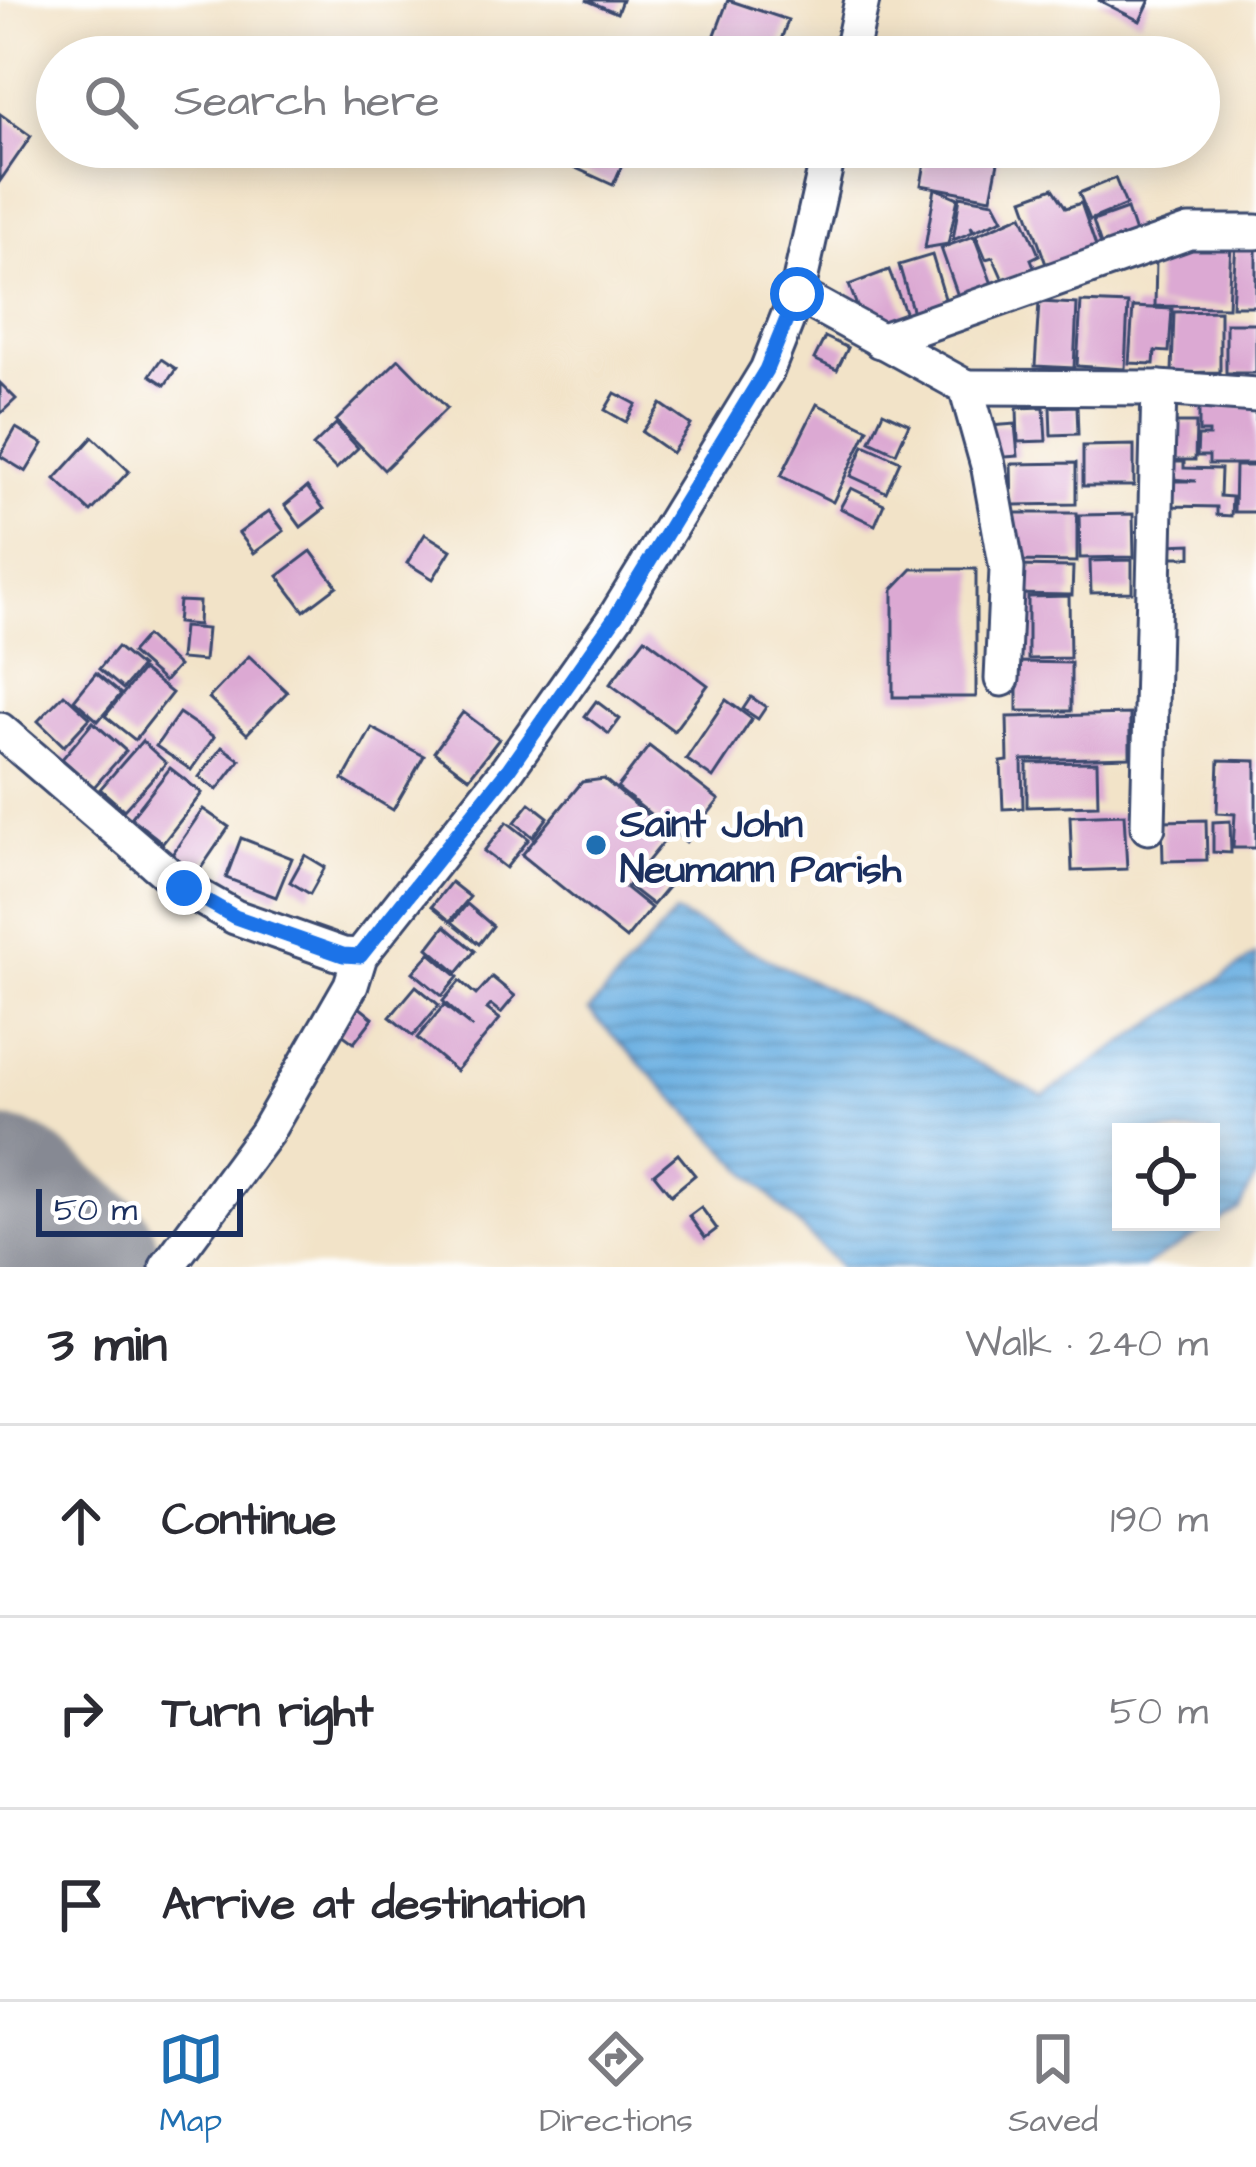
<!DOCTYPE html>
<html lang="en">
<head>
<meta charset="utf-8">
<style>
	:root { --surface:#fff; --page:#f7f7f7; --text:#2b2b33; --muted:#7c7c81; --line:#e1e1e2; --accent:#1f6fb2 }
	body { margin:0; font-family:"Architects Daughter",sans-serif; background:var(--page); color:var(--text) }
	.controls { position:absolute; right:36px; bottom:36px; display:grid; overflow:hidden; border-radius:0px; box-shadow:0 6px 30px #0003 }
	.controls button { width:108px; height:108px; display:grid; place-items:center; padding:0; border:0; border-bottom:3px solid var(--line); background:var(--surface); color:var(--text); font:60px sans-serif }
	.scale { position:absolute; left:36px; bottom:30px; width:207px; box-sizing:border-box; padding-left:12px; border:6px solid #1b2f5e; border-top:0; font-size:33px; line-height:42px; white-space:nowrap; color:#1b2f5e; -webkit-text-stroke:9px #fff; paint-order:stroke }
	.stop { position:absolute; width:36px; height:36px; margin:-27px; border:9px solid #1a73e8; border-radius:50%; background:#fff }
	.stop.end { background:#1a73e8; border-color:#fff; box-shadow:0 3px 12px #0008 }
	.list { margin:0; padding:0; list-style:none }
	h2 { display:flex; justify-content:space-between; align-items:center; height:156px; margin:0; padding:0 48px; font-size:51px }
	h2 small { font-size:39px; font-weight:400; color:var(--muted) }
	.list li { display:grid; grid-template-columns:78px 1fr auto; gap:36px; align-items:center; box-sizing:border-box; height:192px; padding:0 48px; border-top:3px solid var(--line) }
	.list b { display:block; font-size:45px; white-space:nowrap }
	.list em { font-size:39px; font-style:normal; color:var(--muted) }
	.icon { flex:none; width:66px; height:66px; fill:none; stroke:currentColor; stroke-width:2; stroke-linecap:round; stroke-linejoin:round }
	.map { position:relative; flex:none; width:1256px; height:1267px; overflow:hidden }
	.search { position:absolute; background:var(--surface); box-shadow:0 6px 30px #0003; left:36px; right:36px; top:36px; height:132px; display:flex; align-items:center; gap:30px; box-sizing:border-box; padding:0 42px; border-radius:66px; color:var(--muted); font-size:45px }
	.sheet { height:732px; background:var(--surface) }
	nav { display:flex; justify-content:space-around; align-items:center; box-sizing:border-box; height:168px; border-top:3px solid var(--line); background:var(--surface); font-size:33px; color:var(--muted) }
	nav a { display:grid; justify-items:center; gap:6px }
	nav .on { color:var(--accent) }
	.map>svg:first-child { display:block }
	.water { fill:url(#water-rules); stroke:#4470a0; stroke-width:3; fill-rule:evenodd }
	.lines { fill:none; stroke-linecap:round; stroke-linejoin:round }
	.runway { stroke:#868993; stroke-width:186 }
	.building { fill:#dca9d3 }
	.minor-casing { stroke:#3b4a6e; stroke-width:39 }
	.minor { stroke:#fff; stroke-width:33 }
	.route { stroke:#1a73e8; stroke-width:15 }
	.poi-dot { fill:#1f6fb2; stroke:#fff; stroke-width:4.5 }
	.labels { text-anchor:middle; stroke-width:10; stroke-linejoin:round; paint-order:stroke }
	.poi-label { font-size:39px; font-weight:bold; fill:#1b2f5e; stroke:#fff; text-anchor:start }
</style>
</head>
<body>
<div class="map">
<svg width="1256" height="1267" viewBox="0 0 1256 1267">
	<defs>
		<pattern id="water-rules" width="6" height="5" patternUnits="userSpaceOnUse" patternTransform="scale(3)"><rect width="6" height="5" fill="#6cb0e2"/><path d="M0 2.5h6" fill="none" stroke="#5890ba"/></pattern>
	</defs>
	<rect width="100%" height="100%" fill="#fff"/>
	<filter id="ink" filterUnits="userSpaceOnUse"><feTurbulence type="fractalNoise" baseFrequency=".00833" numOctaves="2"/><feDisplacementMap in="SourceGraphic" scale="24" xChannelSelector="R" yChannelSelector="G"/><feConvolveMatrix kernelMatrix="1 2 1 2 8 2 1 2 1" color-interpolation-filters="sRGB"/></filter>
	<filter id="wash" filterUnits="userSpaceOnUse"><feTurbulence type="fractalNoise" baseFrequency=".004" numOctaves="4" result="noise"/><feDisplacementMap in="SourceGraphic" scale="48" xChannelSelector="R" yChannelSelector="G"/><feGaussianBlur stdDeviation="2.7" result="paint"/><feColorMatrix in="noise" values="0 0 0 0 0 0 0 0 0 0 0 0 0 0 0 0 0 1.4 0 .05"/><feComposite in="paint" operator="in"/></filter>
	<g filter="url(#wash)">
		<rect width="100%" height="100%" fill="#f2e3c8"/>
		<path class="water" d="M675,913L1043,1096L1256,955V1176L1240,1209L1143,1267H840L589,1011ZM1121,1132H1211V1222H1121Z"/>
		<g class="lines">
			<path class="runway" d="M0,1211L68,1267"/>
		</g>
		<g id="blocks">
			<g class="building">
				<path d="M586,0H622L617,13Z"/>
				<path d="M728,0L788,20L775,57H758L713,40Z"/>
				<path d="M1098,0H1150L1140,21Z"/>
				<path d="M574,43L607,57H568Z"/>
				<path d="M0,114L31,136L0,181Z"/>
				<path d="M546,147H625L629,149L613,185L543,153Z"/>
				<path d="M928,147H1001L991,198L921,185Z"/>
				<path d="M1115,178L1126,205L1090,220L1079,193Z"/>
				<path d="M935,188L958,198L948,244L925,248Z"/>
				<path d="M1053,188L1066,208L1081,203L1097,249L1047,267L1023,199Z"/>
				<path d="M960,196L994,202L1003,219L974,231L971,226L973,232L953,240Z"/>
				<path d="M1127,209L1136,236L1102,248L1093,221Z"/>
				<path d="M1022,215L1039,255L1031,259L1035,269L1004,282L993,257L986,259L976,235Z"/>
				<path d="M974,236L992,284L958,296L941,248Z"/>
				<path d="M1256,241V306H1232L1236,243Z"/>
				<path d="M1231,243L1228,307L1155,306L1156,261L1184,244Z"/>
				<path d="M932,255L947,305L914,316L899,265Z"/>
				<path d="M889,270L907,317L874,330L863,322L849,285Z"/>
				<path d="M1039,302L1077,304L1074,368L1035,366Z"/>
				<path d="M1081,302L1128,304L1125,369L1077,366Z"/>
				<path d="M1133,307L1172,309L1169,352L1155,351L1154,364L1129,363Z"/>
				<path d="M1220,311V372L1172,373L1174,312Z"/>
				<rect x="1226" y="323" width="30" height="50"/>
				<path d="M825,337L848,348L837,370L814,359Z"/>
				<path d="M161,359L176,369L165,385L150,375Z"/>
				<path d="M399,359L447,408L384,470L336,421Z"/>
				<path d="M0,383L16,399L0,414Z"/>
				<path d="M615,393L636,404L626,422L605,410Z"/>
				<path d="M661,404L691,425L672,453L642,432Z"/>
				<path d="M817,404L868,429L833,502L781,476Z"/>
				<path d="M1199,405L1256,406V464H1209V456H1197L1198,436H1209V432H1199Z"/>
				<path d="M1077,406L1078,434L1051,435L1050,407Z"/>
				<path d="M1044,407L1046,441L1018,442L1017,408Z"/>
				<path d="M883,412L909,424L896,453L870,441Z"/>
				<path d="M1175,423H1196L1195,460H1174Z"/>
				<path d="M336,424L358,448L336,469L313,446Z"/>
				<path d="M1015,424L1018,456L992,458L990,426Z"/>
				<path d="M16,428L43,444L26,472L0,456Z"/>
				<path d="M93,437L129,471L91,512L55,479Z"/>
				<path d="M864,445L900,461L886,492L851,476Z"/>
				<path d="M1134,445V486H1083V446Z"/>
				<path d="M1172,462H1184V468L1221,469L1220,496L1232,497L1231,516L1217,515V507L1170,506L1171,481H1196L1171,479Z"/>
				<path d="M1076,463V504L1012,505L1011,464Z"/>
				<path d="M1235,466H1256V512H1234Z"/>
				<path d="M307,487L324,509L301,527L285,505Z"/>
				<path d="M851,488L884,504L875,525L840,508Z"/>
				<path d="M269,511L284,531L254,553L239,533Z"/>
				<path d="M1015,513H1077V562L1014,561Z"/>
				<path d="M1133,514L1134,557L1080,558L1079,515Z"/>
				<path d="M425,534L451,550L433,579L407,563Z"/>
				<path d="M1191,544V557H1167V545Z"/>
				<path d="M311,551L337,586L304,611L278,576Z"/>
				<path d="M1132,560V592L1091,593L1090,561Z"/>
				<path d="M1012,566L1073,567L1072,595L1011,594Z"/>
				<path d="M912,569H976V697H893V589Z"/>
				<path d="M1069,596L1070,658L1028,659V597Z"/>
				<path d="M179,601L199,602L198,625L177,623Z"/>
				<path d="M183,627L207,629L204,661L180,659Z"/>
				<path d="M146,636L178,666L164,682L131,653Z"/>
				<path d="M645,638L708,685L674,731L610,684Z"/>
				<path d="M117,647L141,667L123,689L99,669Z"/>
				<path d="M249,656L287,692L247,734L209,698Z"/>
				<path d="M1017,662L1071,663V711H1017Z"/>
				<path d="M142,670L172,693L135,740L105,716Z"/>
				<path d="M96,673L121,694L98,721L74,700Z"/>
				<path d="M64,694L90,718L64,746L38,721Z"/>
				<path d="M751,697L766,707L758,719L743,709Z"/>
				<path d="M726,700L752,719L713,778L686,759Z"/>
				<path d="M596,701L620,719L609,734L585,716Z"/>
				<path d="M463,712L499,739L469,778L434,752Z"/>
				<path d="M179,713L214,737L191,770L156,746Z"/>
				<path d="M1130,714V757L1022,760L1023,808L1003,809L1001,762L1008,761L1007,717Z"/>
				<path d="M93,722L126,751L94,787L62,759Z"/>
				<path d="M372,728L424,756L393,810L343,780Z"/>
				<path d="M142,741L166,763L124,810L100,789Z"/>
				<path d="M649,746L719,800L686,842L617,788Z"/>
				<path d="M222,747L240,760L217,790L199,777Z"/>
				<path d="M1219,760L1256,761V848H1233L1235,814L1217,813Z"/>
				<path d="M1097,762L1098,805L1027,807V763Z"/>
				<path d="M170,768L202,793L163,843L131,818Z"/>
				<path d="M604,779L670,834L626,888L651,908L626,939L522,855L582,782Z"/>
				<path d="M530,803L548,817L533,837L515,822Z"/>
				<path d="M203,809L229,827L197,874L171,856Z"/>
				<path d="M1124,814L1127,869L1072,871L1070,816Z"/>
				<path d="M1206,820L1207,860L1163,861L1162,821Z"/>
				<path d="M1230,821L1231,853L1213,852V822Z"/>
				<path d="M507,822L529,839L506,868L484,851Z"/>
				<path d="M241,838L292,858L276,897L226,878Z"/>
				<path d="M305,855L325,867L310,894L290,882Z"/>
				<path d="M646,867L669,886L653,905L630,887Z"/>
				<path d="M451,882L470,897L450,921L432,906Z"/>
				<path d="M467,904L493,926L479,944L452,922Z"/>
				<path d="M445,926L475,951L457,973L428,948Z"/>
				<path d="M430,953L458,977L442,996L413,972Z"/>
				<path d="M492,977L515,996L501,1013L491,1005L487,1009L500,1019L456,1071L417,1038L444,1005L473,1028L443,1001L460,981L476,995Z"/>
				<path d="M416,986L439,1005L413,1036L390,1017Z"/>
				<path d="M354,1003L373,1018L354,1043L335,1029Z"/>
				<path d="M678,1154L695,1175L671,1195L654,1174Z"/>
				<path d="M701,1207L717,1229L705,1238L689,1216Z"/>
			</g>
		</g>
	</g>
	<g filter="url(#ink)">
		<use href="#blocks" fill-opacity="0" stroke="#3b4a6e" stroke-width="3"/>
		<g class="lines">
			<g class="minor-casing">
				<g id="minor">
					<path d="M850,57L862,0"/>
					<path d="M797,294L966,387L989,469L1007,569L1002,679"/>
					<path d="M880,341L1189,232H1256"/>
					<path d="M966,387L1159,388L1256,395"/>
					<path d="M0,730L184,888L235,917L343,955L360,956"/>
					<path d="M1148,827L1159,388"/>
					<path d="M167,1267L266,1133L351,985L360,956L508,769L616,616L767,370L797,294L830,147"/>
				</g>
			</g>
			<use href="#minor" class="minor"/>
		</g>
	</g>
	<g class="lines" filter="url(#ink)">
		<path class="route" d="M184,888L235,917L343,955L360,956L508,770L616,616L766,370L797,294"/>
	</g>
	<circle class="poi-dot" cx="596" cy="845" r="12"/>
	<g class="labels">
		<g class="poi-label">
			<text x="620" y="837">Saint John<tspan x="620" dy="45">Neumann Parish</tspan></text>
		</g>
	</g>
</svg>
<div class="controls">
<button><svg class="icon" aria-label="locate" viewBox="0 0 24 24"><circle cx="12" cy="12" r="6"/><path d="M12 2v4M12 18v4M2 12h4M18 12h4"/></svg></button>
</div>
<div class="scale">50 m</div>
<div class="stop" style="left:797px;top:294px"></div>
<div class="stop end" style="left:184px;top:888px"></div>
<div class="search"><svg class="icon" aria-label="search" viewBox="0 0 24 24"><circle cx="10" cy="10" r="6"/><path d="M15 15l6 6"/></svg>Search here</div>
</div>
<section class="sheet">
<h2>3 min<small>Walk · 240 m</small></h2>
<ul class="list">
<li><svg class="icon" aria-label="ahead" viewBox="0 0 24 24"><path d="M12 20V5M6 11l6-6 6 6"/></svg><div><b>Continue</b></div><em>190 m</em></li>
<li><svg class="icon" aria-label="right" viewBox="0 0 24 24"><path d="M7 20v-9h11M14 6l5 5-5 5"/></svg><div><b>Turn right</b></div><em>50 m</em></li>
<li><svg class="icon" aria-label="arrive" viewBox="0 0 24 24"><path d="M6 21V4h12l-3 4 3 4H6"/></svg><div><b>Arrive at destination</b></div></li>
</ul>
</section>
<nav>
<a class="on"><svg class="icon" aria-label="map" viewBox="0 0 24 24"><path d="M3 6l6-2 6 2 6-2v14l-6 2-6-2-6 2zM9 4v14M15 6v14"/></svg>Map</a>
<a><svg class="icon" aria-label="directions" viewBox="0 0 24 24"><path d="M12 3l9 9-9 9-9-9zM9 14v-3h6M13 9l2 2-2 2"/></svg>Directions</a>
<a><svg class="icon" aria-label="saved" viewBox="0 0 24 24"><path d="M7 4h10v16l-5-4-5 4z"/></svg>Saved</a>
</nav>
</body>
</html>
